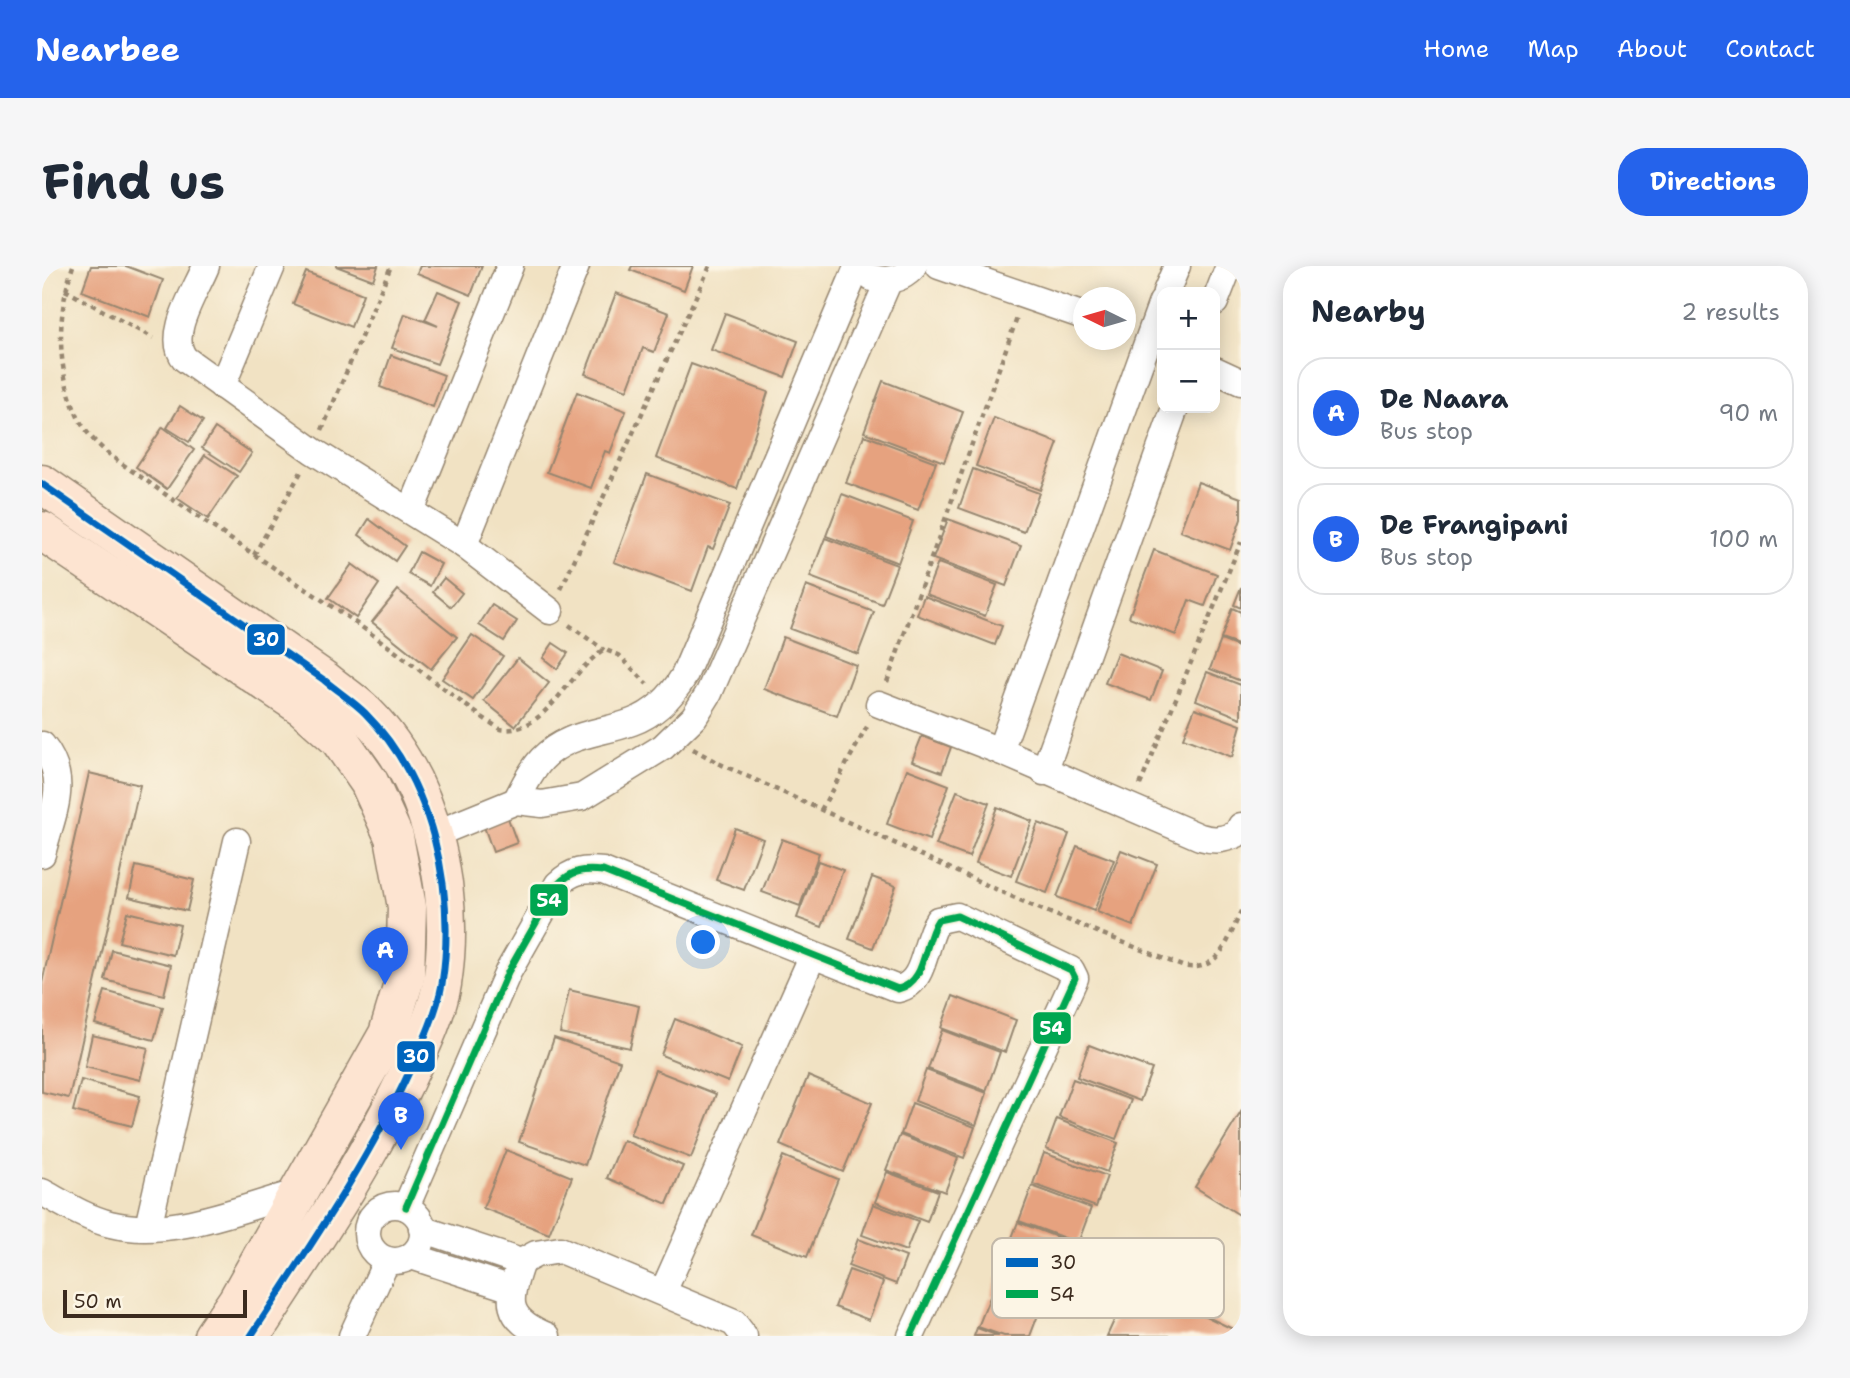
<!DOCTYPE html>
<html lang="en">
<head>
<meta charset="utf-8">
<style>
	:root { --surface:#fff; --page:#f6f6f7; --text:#1f2937; --muted:#747a83; --line:#e0e1e3; --accent:#2563eb }
	body { margin:0; font-family:"Shantell Sans",sans-serif; background:var(--page); color:var(--text) }
	.controls { position:absolute; right:21px; top:21px; display:grid; overflow:hidden; border-radius:14px; box-shadow:0 4px 18px #0003 }
	.controls button { width:63px; height:63px; display:grid; place-items:center; padding:0; border:0; border-bottom:2px solid var(--line); background:var(--surface); color:var(--text); font:35px sans-serif }
	.compass { position:absolute; left:1031px; top:21px; width:63px; height:63px; border-radius:50%; background:var(--surface); box-shadow:0 4px 18px #0003; rotate:275deg }
	.scale { position:absolute; left:21px; bottom:18px; width:184px; box-sizing:border-box; padding-left:7px; border:4px solid #3b2a1e; border-top:0; font-size:19px; line-height:24px; white-space:nowrap; color:#3b2a1e; -webkit-text-stroke:5px #fcf5e5; paint-order:stroke }
	.you { position:absolute; left:662px; top:677px; width:24px; height:24px; margin:-18px; border:5px solid #fff; border-radius:50%; background:#1a73e8; box-shadow:0 0 0 10px #1a73e833 }
	.badge { display:grid; place-items:center; width:46px; height:46px; border-radius:50%; background:var(--accent); color:#fff; font-size:23px; font-weight:700 }
	.pin { position:absolute; translate:-50% -58px; filter:drop-shadow(0 2px 4px #0008) }
	.pin::after { content:''; position:absolute; top:37px; width:24px; height:21px; background:inherit; clip-path:polygon(0 0,100% 0,50% 100%) }
	.list { margin:0; padding:0; list-style:none }
	h2 { display:flex; justify-content:space-between; align-items:center; height:91px; margin:0; padding:0 28px; font-size:30px }
	h2 small { font-size:23px; font-weight:400; color:var(--muted) }
	.list li { display:grid; grid-template-columns:46px 1fr auto; gap:21px; align-items:center; box-sizing:border-box; height:112px; margin:0 14px 14px; padding:0 14px; border:2px solid var(--line); border-radius:28px }
	.list b { display:block; font-size:26px; white-space:nowrap }
	.list p { margin:0; font-size:23px; white-space:nowrap; color:var(--muted) }
	.list em { font-size:23px; font-style:normal; color:var(--muted) }
	.map { position:relative; flex:none; width:1199px; height:1070px; overflow:hidden; border-radius:28px }
	header { display:flex; align-items:center; gap:42px; box-sizing:border-box; height:98px; padding:0 35px; background:var(--accent); color:#fff }
	header strong { font-size:33px }
	nav { display:flex; gap:38px; margin-inline-start:auto; font-size:24px }
	.intro { display:flex; align-items:center; justify-content:space-between; box-sizing:border-box; height:168px; padding:0 42px }
	h1 { margin:0; font-size:49px }
	.button { padding:18px 32px; border-radius:28px; background:var(--accent); color:#fff; font-size:24px; font-weight:700 }
	main { display:flex; gap:42px; padding:0 42px }
	aside { flex:1; background:var(--surface); border-radius:28px; box-shadow:0 4px 18px #0003 }
	.map>svg:first-child { display:block }
	.building { fill:#e6a27f }
	.lines { fill:none; stroke-linecap:round; stroke-linejoin:round }
	.street-casing { stroke:#968670; stroke-width:29 }
	.secondary-casing { stroke:#968670; stroke-width:41 }
	.path { stroke:#968670; stroke-width:4.5; stroke-dasharray:5 5; stroke-linecap:butt }
	.street { stroke:#fff; stroke-width:26 }
	.secondary { stroke:#fde4d1; stroke-width:38 }
	.bus-1-casing { stroke:#fcf5e5; stroke-width:12 }
	.bus-2-casing { stroke:#fcf5e5; stroke-width:12 }
	.bus-1 { stroke:#0065bd; stroke-width:7 }
	.bus-2 { stroke:#00a651; stroke-width:7 }
	.key { fill:#fcf5e5; stroke:#c2b8a9; stroke-width:2 }
	.key-label { font-size:19px; fill:#3b2a1e }
	.line-badge { stroke:#fcf5e5; stroke-width:2.5 }
	.badge-label { font-size:19px; text-anchor:middle; font-weight:bold; fill:#fff }
</style>
</head>
<body>
<header>
<strong>Nearbee</strong>
<nav><a>Home</a><a>Map</a><a>About</a><a>Contact</a></nav>
</header>
<div class="intro"><h1>Find us</h1><a class="button">Directions</a></div>
<main>
<div class="map">
<svg width="1199" height="1070" viewBox="0 0 1199 1070">
	<rect width="100%" height="100%" fill="#fcf5e5"/>
	<filter id="ink" filterUnits="userSpaceOnUse"><feTurbulence type="fractalNoise" baseFrequency=".0143" numOctaves="2"/><feDisplacementMap in="SourceGraphic" scale="14" xChannelSelector="R" yChannelSelector="G"/><feConvolveMatrix kernelMatrix="1 2 1 2 8 2 1 2 1" color-interpolation-filters="sRGB"/></filter>
	<filter id="wash" filterUnits="userSpaceOnUse"><feTurbulence type="fractalNoise" baseFrequency=".00686" numOctaves="4" result="noise"/><feDisplacementMap in="SourceGraphic" scale="28" xChannelSelector="R" yChannelSelector="G"/><feGaussianBlur stdDeviation="1.57" result="paint"/><feColorMatrix in="noise" values="0 0 0 0 0 0 0 0 0 0 0 0 0 0 0 0 0 1.4 0 .05"/><feComposite in="paint" operator="in"/></filter>
	<g filter="url(#wash)">
		<rect width="100%" height="100%" fill="#f1e2c3"/>
		<g id="blocks">
			<g class="building">
				<path d="M49,0H84L121,14L108,51L40,25Z"/>
				<path d="M294,0H336L331,14Z"/>
				<path d="M378,0H440L429,29L375,7Z"/>
				<path d="M590,0H651L642,24L588,4Z"/>
				<path d="M264,6L321,28L309,61L251,38Z"/>
				<path d="M396,25L420,35L395,98L350,82L363,48L396,60L383,54Z"/>
				<path d="M574,27L627,47L612,86L601,82L585,124L543,108Z"/>
				<path d="M683,47L756,75L743,111L669,84Z"/>
				<path d="M349,89L402,109L391,141L338,121Z"/>
				<path d="M649,98L726,126L695,223L614,192Z"/>
				<path d="M841,115L921,146L902,196L822,166Z"/>
				<path d="M535,126L584,145L568,187L563,185L549,222L505,206Z"/>
				<path d="M138,140L161,155L147,176L125,162Z"/>
				<path d="M952,152L1016,177L998,224L934,200Z"/>
				<path d="M121,161L152,184L125,223L94,201Z"/>
				<path d="M173,162L210,187L197,206L160,182Z"/>
				<path d="M822,169L894,196L876,244L804,217Z"/>
				<path d="M163,189L195,210L166,253L135,232Z"/>
				<path d="M931,203L997,227L982,266L917,242Z"/>
				<path d="M605,208L688,239L671,283L666,281L650,325L572,296Z"/>
				<path d="M1156,216L1199,232V253L1188,284L1138,265Z"/>
				<path d="M800,228L871,255L856,297L784,270Z"/>
				<path d="M327,253L363,280L353,295L317,269Z"/>
				<path d="M906,253L979,280L964,320L891,293Z"/>
				<path d="M783,272L855,299L840,338L768,311Z"/>
				<path d="M1112,284L1175,308L1163,340L1147,334L1134,369L1087,351Z"/>
				<path d="M377,286L399,298L388,320L366,308Z"/>
				<path d="M896,297L955,319L943,350L884,328Z"/>
				<path d="M310,298L337,318L314,352L286,332Z"/>
				<path d="M402,312L420,327L409,341L391,326Z"/>
				<path d="M764,320L832,346L816,388L748,363Z"/>
				<path d="M1199,321V342L1192,339Z"/>
				<path d="M356,324L415,371L389,403L330,356Z"/>
				<path d="M882,330L960,360L953,379L875,349Z"/>
				<path d="M450,339L475,355L462,375L437,359Z"/>
				<path d="M1190,342L1199,346V380L1179,373Z"/>
				<path d="M430,369L461,390L431,434L400,413Z"/>
				<path d="M741,371L814,399L795,450L722,423Z"/>
				<path d="M1179,374L1199,382V415L1168,403Z"/>
				<path d="M511,377L526,387L515,403L501,392Z"/>
				<path d="M1075,387L1120,405L1109,434L1063,417Z"/>
				<path d="M476,392L507,417L473,460L442,435Z"/>
				<path d="M1165,406L1199,419V452L1154,434Z"/>
				<path d="M1153,442L1199,459L1190,491L1141,472Z"/>
				<path d="M880,470L909,481L900,506L870,495Z"/>
				<path d="M865,503L907,519L887,574L845,558Z"/>
				<path d="M47,507L98,519L27,832L0,826V717Z"/>
				<path d="M915,525L947,537L927,591L894,579Z"/>
				<path d="M955,541L990,555L969,610L934,597Z"/>
				<path d="M463,544L475,577L451,586L439,552Z"/>
				<path d="M996,557L1027,568L1005,627L974,615Z"/>
				<path d="M693,562L721,573L702,624L674,614Z"/>
				<path d="M740,573L777,587L758,640L720,626Z"/>
				<path d="M1035,580L1072,594L1052,645L1015,631Z"/>
				<path d="M1079,584L1115,598L1091,660L1055,646Z"/>
				<path d="M776,595L801,604L780,661L755,652Z"/>
				<path d="M94,600L152,614L145,645L87,631Z"/>
				<path d="M830,611L854,620L831,682L807,673Z"/>
				<path d="M85,646L138,659L131,689L77,676Z"/>
				<path d="M70,684L129,699L122,729L63,714Z"/>
				<path d="M527,724L597,740L588,782L518,767Z"/>
				<path d="M63,725L121,741L112,774L53,758Z"/>
				<path d="M911,730L974,754L963,786L899,762Z"/>
				<path d="M633,753L700,781L686,816L619,789Z"/>
				<path d="M900,764L958,786L944,825L886,803Z"/>
				<path d="M50,769L106,782L98,814L43,801Z"/>
				<path d="M512,772L578,795L543,899L477,876Z"/>
				<path d="M1047,779L1110,803L1098,835L1035,811Z"/>
				<path d="M613,804L674,828L649,892L588,869Z"/>
				<path d="M884,804L945,827L934,859L873,835Z"/>
				<path d="M766,810L830,837L801,906L738,879Z"/>
				<path d="M1031,813L1089,834L1074,873L1017,851Z"/>
				<path d="M39,814L98,830L90,860L31,845Z"/>
				<path d="M870,837L933,861L922,892L859,868Z"/>
				<path d="M1199,846V950L1153,921Z"/>
				<path d="M1015,853L1076,877L1065,906L1004,883Z"/>
				<path d="M858,869L916,892L903,926L844,904Z"/>
				<path d="M581,874L641,900L625,938L565,912Z"/>
				<path d="M464,884L530,911L507,968L441,942Z"/>
				<path d="M1002,887L1065,910L1054,941L991,918Z"/>
				<path d="M741,890L796,913L765,991L709,969Z"/>
				<path d="M845,906L896,925L885,956L833,936Z"/>
				<path d="M990,920L1049,942L1036,977L977,955Z"/>
				<path d="M831,938L876,955L864,985L820,969Z"/>
				<path d="M976,956L1028,976L1015,1010L963,990Z"/>
				<path d="M816,973L864,991L854,1018L806,1000Z"/>
				<path d="M963,992L1007,1009L993,1046L949,1029Z"/>
				<path d="M807,1004L841,1016L827,1054L793,1041Z"/>
				<path d="M1090,1015L1199,1067V1070H1065Z"/>
				<path d="M948,1031L996,1049L988,1070H962L936,1061Z"/>
				<path d="M935,1062L957,1070H932Z"/>
			</g>
		</g>
	</g>
	<g filter="url(#ink)">
		<use href="#blocks" fill-opacity="0" stroke="#968670" stroke-width="2"/>
		<g class="lines">
			<g class="street-casing">
				<g id="street">
					<path d="M164,0C154,25 123,70 143,93L271,185L422,279L508,345"/>
					<path d="M897,0L1042,50"/>
					<path d="M830,12C847,16 861,13 872,0"/>
					<path d="M1124,26L1135,0"/>
					<path d="M1173,36L1187,0"/>
					<path d="M1173,104L1199,116"/>
					<path d="M180,120L230,0"/>
					<path d="M369,245L468,0"/>
					<path d="M422,279L534,0"/>
					<path d="M837,438L958,485L1158,571C1172,575 1181,574 1195,568L1199,560"/>
					<path d="M0,479C29,515 10,547 0,588"/>
					<path d="M958,485L1120,36"/>
					<path d="M1002,506L1133,142"/>
					<path d="M474,535C481,521 489,505 500,493C525,467 558,468 590,456C612,448 630,430 642,410L814,4"/>
					<path d="M393,568L474,535L500,538L540,531L621,481L652,451L667,427L847,14"/>
					<path d="M0,926C22,938 44,952 68,958C129,973 196,943 254,927"/>
					<circle cx="353" cy="967" r="28"/>
					<path d="M364,941L466,706L516,618C531,604 541,603 561,605L856,723C885,717 881,676 896,654L915,650L1029,704L1033,712L869,1070"/>
					<path d="M106,961L195,575"/>
					<path d="M380,963L479,996"/>
					<path d="M369,990L470,1023"/>
					<path d="M621,1026L770,691"/>
					<path d="M310,1070L345,994"/>
					<path d="M505,1070C462,1052 465,1035 479,996L494,988L518,984L692,1057L702,1070"/>
				</g>
			</g>
			<g class="secondary-casing">
				<g id="secondary">
					<path d="M0,218L282,414C295,425 311,435 323,447C391,515 414,625 400,718C395,746 381,776 369,802C326,896 266,983 209,1070"/>
					<path d="M0,265L261,441L297,473L327,516L352,571L365,641L363,712L346,768L195,1035L171,1070"/>
				</g>
			</g>
			<g class="path">
				<path d="M31,0C14,50 14,107 38,155C53,183 84,200 109,218C178,268 251,313 321,362C367,394 410,432 458,463C504,470 527,403 563,384L577,389L605,418"/>
				<path d="M23,24L111,72"/>
				<path d="M280,164L349,0"/>
				<path d="M212,289L259,206"/>
				<path d="M519,323L668,0"/>
				<path d="M527,359L562,384"/>
				<path d="M845,416L975,52"/>
				<path d="M651,483L676,497L991,640L1140,700C1177,708 1186,674 1199,645"/>
				<path d="M1098,519L1199,276"/>
				<path d="M779,544L826,459"/>
			</g>
			<use href="#street" class="street"/>
			<use href="#secondary" class="secondary"/>
			<g class="bus-1-casing">
				<path id="bus-1" d="M0,218L282,414C295,425 311,435 323,447C391,515 414,625 400,718C395,746 381,776 369,802C326,896 266,983 209,1070"/>
			</g>
			<g class="bus-2-casing">
				<path id="bus-2" d="M364,941L466,706L516,618C531,604 541,603 561,605L856,723C885,717 881,676 896,654L915,650L1029,704L1033,712L869,1070"/>
			</g>
			<use href="#bus-1" class="bus-1"/>
			<use href="#bus-2" class="bus-2"/>
		</g>
	</g>
	<rect x="950" y="972" width="232" height="80" rx="10" class="key"/>
	<rect x="964" y="992" width="32" height="9" fill="#0065bd"/>
	<rect x="964" y="1024" width="32" height="8" fill="#00a651"/>
	<g class="key-label">
		<text x="1008" y="1003">30</text>
		<text x="1008" y="1035">54</text>
	</g>
	<g class="line-badge">
		<rect x="204" y="357" width="40" height="33" rx="7" fill="#0065bd"/>
		<rect x="487" y="617" width="40" height="34" rx="7" fill="#00a651"/>
		<rect x="990" y="745" width="40" height="34" rx="7" fill="#00a651"/>
		<rect x="354" y="774" width="40" height="33" rx="7" fill="#0065bd"/>
	</g>
	<g class="badge-label">
		<text x="224" y="380">30</text>
		<text x="507" y="641">54</text>
		<text x="1010" y="769">54</text>
		<text x="374" y="797">30</text>
	</g>
</svg>
<div class="controls">
<button>+</button>
<button>−</button>
</div>
<svg class="compass" viewBox="-18 -18 36 36"><path d="M0-13l5 13h-10z" fill="#e53935"/><path d="M0 13l5-13h-10z" fill="#747a83"/></svg>
<div class="scale">50 m</div>
<div class="you"></div>
<div class="pin badge" style="left:343px;top:719px">A</div>
<div class="pin badge" style="left:359px;top:884px">B</div>
</div>
<aside>
<h2>Nearby<small>2 results</small></h2>
<ul class="list">
<li><span class="badge">A</span><div><b>De Naara</b><p>Bus stop</p></div><em>90 m</em></li>
<li><span class="badge">B</span><div><b>De Frangipani</b><p>Bus stop</p></div><em>100 m</em></li>
</ul>
</aside>
</main>
</body>
</html>
